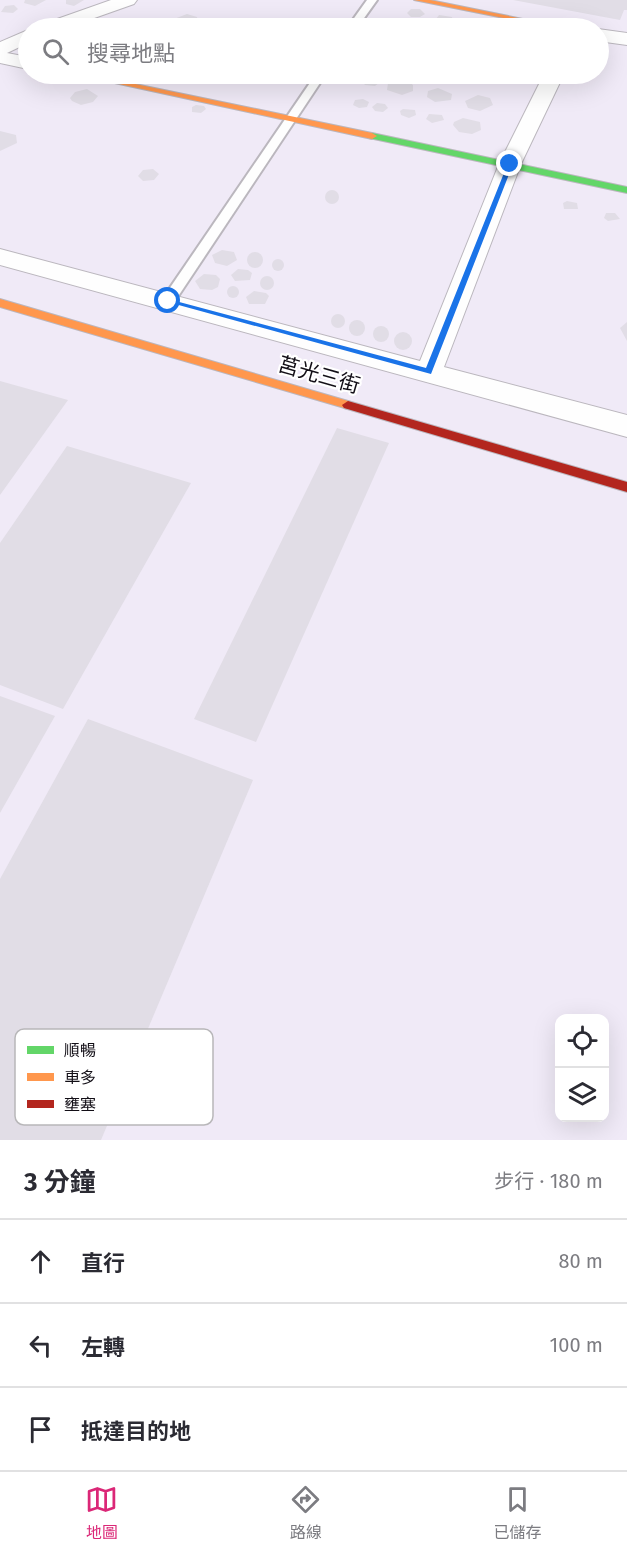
<!DOCTYPE html>
<html lang="zh-TW">
<head>
<meta charset="utf-8">
<style>
	:root { --surface:#fff; --page:#f7f7f7; --text:#2b2b33; --muted:#7c7c81; --line:#e1e1e2; --accent:#db2777 }
	body { margin:0; font-family:"Fira Sans","Noto Sans TC",sans-serif; background:var(--page); color:var(--text) }
	.controls { position:absolute; right:18px; bottom:18px; display:grid; overflow:hidden; border-radius:12px; box-shadow:0 6px 24px #0002 }
	.controls button { width:54px; height:54px; display:grid; place-items:center; padding:0; border:0; border-bottom:2px solid var(--line); background:var(--surface); color:var(--text); font:30px sans-serif }
	.stop { position:absolute; width:18px; height:18px; margin:-14px; border:4px solid #1a73e8; border-radius:50%; background:#fff }
	.stop.end { background:#1a73e8; border-color:#fff; box-shadow:0 2px 6px #0008 }
	.list { margin:0; padding:0; list-style:none }
	h2 { display:flex; justify-content:space-between; align-items:center; height:78px; margin:0; padding:0 24px; font-size:26px }
	h2 small { font-size:20px; font-weight:400; color:var(--muted) }
	.list li { display:grid; grid-template-columns:39px 1fr auto; gap:18px; align-items:center; box-sizing:border-box; height:84px; padding:0 24px; border-top:2px solid var(--line) }
	.list b { display:block; font-size:22px; white-space:nowrap }
	.list em { font-size:20px; font-style:normal; color:var(--muted) }
	.icon { flex:none; width:33px; height:33px; fill:none; stroke:currentColor; stroke-width:2; stroke-linecap:round; stroke-linejoin:round }
	.map { position:relative; flex:none; width:627px; height:1140px; overflow:hidden }
	.search { position:absolute; background:var(--surface); box-shadow:0 6px 24px #0002; left:18px; right:18px; top:18px; height:66px; display:flex; align-items:center; gap:15px; box-sizing:border-box; padding:0 21px; border-radius:33px; color:var(--muted); font-size:22px }
	.sheet { height:330px; background:var(--surface) }
	nav { display:flex; justify-content:space-around; align-items:center; box-sizing:border-box; height:84px; border-top:2px solid var(--line); background:var(--surface); font-size:16px; color:var(--muted) }
	nav a { display:grid; justify-items:center; gap:3px }
	nav .on { color:var(--accent) }
	.map>svg:first-child { display:block }
	.built { fill:#f0eaf7; fill-rule:evenodd }
	.building { fill:#e1dde6 }
	.lines { fill:none; stroke-linecap:round; stroke-linejoin:round }
	.lane-casing { stroke:#bbb7be; stroke-width:4 }
	.street-casing { stroke:#bbb7be; stroke-width:2 }
	.fast-casing { stroke:#bbb7be; stroke-width:2 }
	.slow-casing { stroke:#bbb7be; stroke-width:2 }
	.jam-casing { stroke:#bbb7be; stroke-width:2 }
	.lane { fill:#fefefe; fill-rule:evenodd }
	.street { fill:#fefefe; fill-rule:evenodd }
	.fast { fill:#63d668; fill-rule:evenodd }
	.slow { fill:#ff974d; fill-rule:evenodd }
	.jam { fill:#b3261e; fill-rule:evenodd }
	.route { fill:#1a73e8 }
	.labels { text-anchor:middle; stroke-width:4.5; stroke-linejoin:round; paint-order:stroke }
	.street-label { font-size:21px; fill:#120e16; stroke:#fff }
	.key { fill:#fff; stroke:#b8b7b9; stroke-width:1.5 }
	.key-label { font-size:16px; fill:#120e16 }
</style>
</head>
<body>
<div class="map">
<svg width="627" height="1140" viewBox="0 0 627 1140">
	<rect width="100%" height="100%" fill="#f8f5fb"/>
	<path class="built" d="M0,0H627V1140H0ZM28,28H598V74H28ZM560,1018H604V1118H560Z"/>
	<g class="building">
		<path d="M46,0L35,6L24,3L25,0Z"/>
		<path d="M66,0H84L74,6L66,4Z"/>
		<path d="M513,0H627V10H624L620,20Z"/>
		<path d="M14,5L18,9L13,13L1,12L5,6Z"/>
		<path d="M411,9H420L425,14L420,17H411L407,13Z"/>
		<path d="M187,14L197,17L198,22L190,27L174,24V19Z"/>
		<path d="M439,15L452,17L453,21L441,23L436,19Z"/>
		<path d="M400,23H409L413,27L396,28Z"/>
		<path d="M483,23L492,24L496,28H479L478,26Z"/>
		<path d="M485,74H503L505,79L492,82L487,80Z"/>
		<path d="M367,76L376,77L380,82L375,86L365,85L361,80Z"/>
		<path d="M398,80L409,82L413,85V91L402,95L387,90L388,83Z"/>
		<path d="M438,88L452,94L451,100L435,102L427,97L428,91Z"/>
		<path d="M87,89L98,96L93,102L81,105L72,101L70,98L75,92Z"/>
		<path d="M478,95L490,98L493,105L480,111L468,108L465,101Z"/>
		<path d="M363,99L369,102L367,107L359,108L353,105L355,100Z"/>
		<path d="M377,103L385,104L388,108L383,112L375,111L372,107Z"/>
		<path d="M196,105L204,106L206,109L201,113L192,112V107Z"/>
		<path d="M403,109L415,110L416,115L409,118L401,115L400,111Z"/>
		<path d="M429,114L442,115L444,120L432,123L426,119Z"/>
		<path d="M463,118L480,122L481,130L472,134L459,132L453,125L454,122Z"/>
		<path d="M0,131L16,135L17,143L0,151Z"/>
		<path d="M153,169L159,174L154,180L143,181L138,176L143,170Z"/>
		<circle cx="332" cy="197" r="7"/>
		<path d="M567,201L577,203L578,209H564L563,203Z"/>
		<path d="M606,213H615L620,219L608,221L604,218Z"/>
		<path d="M222,250L234,252L237,260L227,266L215,263L212,255Z"/>
		<circle cx="255" cy="260" r="8"/>
		<circle cx="278" cy="265" r="6"/>
		<path d="M238,269L248,270L252,273L250,280L235,281L231,275Z"/>
		<path d="M204,274L216,275L220,279L218,287L212,290L200,289L195,281Z"/>
		<circle cx="267" cy="283" r="7"/>
		<circle cx="233" cy="292" r="6"/>
		<path d="M254,291L266,293L269,296L265,304H249L246,297Z"/>
		<circle cx="338" cy="321" r="7"/>
		<circle cx="357" cy="328" r="8"/>
		<path d="M627,322V341L620,328Z"/>
		<circle cx="381" cy="334" r="8"/>
		<circle cx="403" cy="341" r="9"/>
		<path d="M0,381L68,400L0,495Z"/>
		<path d="M337,428L389,443L256,742L194,719Z"/>
		<path d="M67,446L191,483L63,709L0,685V543Z"/>
		<path d="M0,696L55,716L0,813Z"/>
		<path d="M88,719L253,780L101,1140H0V879Z"/>
	</g>
	<g class="lines">
		<g class="lane-casing">
			<g id="lane">
				<path d="M367,0H377L357,28H347Z"/>
				<path d="M316,74H326L173,304H163V298Z"/>
			</g>
		</g>
		<g class="street-casing">
			<g id="street">
				<path d="M111,0H137L134,4L66,28H41L43,24Z"/>
				<path d="M598,29L627,33V45L598,41Z"/>
				<path d="M28,30V43L7,53L28,57V69L0,63V42Z"/>
				<path d="M544,74H564L521,164L444,367L627,415V437L0,265V249L420,361L499,164Z"/>
			</g>
		</g>
		<g class="fast-casing">
			<path id="fast" d="M372,133L627,187V193L369,138L367,136Z"/>
		</g>
		<g class="slow-casing">
			<g id="slow">
				<path d="M414,0H430L567,28H553Z"/>
				<path d="M73,74H87L372,133L377,136L372,139Z"/>
				<path d="M0,299L348,401L354,405L348,409L0,307Z"/>
			</g>
		</g>
		<g class="jam-casing">
			<path id="jam" d="M348,401L627,482V492L344,408L342,405Z"/>
		</g>
		<use href="#lane" class="lane"/>
		<use href="#street" class="street"/>
		<use href="#fast" class="fast"/>
		<use href="#slow" class="slow"/>
		<use href="#jam" class="jam"/>
	</g>
	<path class="route" d="M508,163L513,164L431,374L164,301L168,299L426,368Z"/>
	<g class="labels">
		<g class="street-label">
			<text transform="translate(319 375) rotate(16)" y="7">莒光三街</text>
		</g>
	</g>
	<rect x="15" y="1029" width="198" height="96" rx="9" class="key"/>
	<rect x="27" y="1046" width="27" height="8" fill="#63d668"/>
	<rect x="27" y="1073" width="27" height="8" fill="#ff974d"/>
	<rect x="27" y="1100" width="27" height="8" fill="#b3261e"/>
	<g class="key-label">
		<text x="64" y="1056">順暢</text>
		<text x="64" y="1083">車多</text>
		<text x="64" y="1110">壅塞</text>
	</g>
</svg>
<div class="controls">
<button><svg class="icon" aria-label="locate" viewBox="0 0 24 24"><circle cx="12" cy="12" r="6"/><path d="M12 2v4M12 18v4M2 12h4M18 12h4"/></svg></button>
<button><svg class="icon" aria-label="layers" viewBox="0 0 24 24"><path d="M12 4l9 5-9 5-9-5zM3 14l9 5 9-5"/></svg></button>
</div>
<div class="stop" style="left:168px;top:301px"></div>
<div class="stop end" style="left:510px;top:164px"></div>
<div class="search"><svg class="icon" aria-label="search" viewBox="0 0 24 24"><circle cx="10" cy="10" r="6"/><path d="M15 15l6 6"/></svg>搜尋地點</div>
</div>
<section class="sheet">
<h2>3 分鐘<small>步行 · 180 m</small></h2>
<ul class="list">
<li><svg class="icon" aria-label="ahead" viewBox="0 0 24 24"><path d="M12 20V5M6 11l6-6 6 6"/></svg><div><b>直行</b></div><em>80 m</em></li>
<li><svg class="icon" aria-label="left" viewBox="0 0 24 24"><path d="M17 20v-9H6M10 6l-5 5 5 5"/></svg><div><b>左轉</b></div><em>100 m</em></li>
<li><svg class="icon" aria-label="arrive" viewBox="0 0 24 24"><path d="M6 21V4h12l-3 4 3 4H6"/></svg><div><b>抵達目的地</b></div></li>
</ul>
</section>
<nav>
<a class="on"><svg class="icon" aria-label="map" viewBox="0 0 24 24"><path d="M3 6l6-2 6 2 6-2v14l-6 2-6-2-6 2zM9 4v14M15 6v14"/></svg>地圖</a>
<a><svg class="icon" aria-label="directions" viewBox="0 0 24 24"><path d="M12 3l9 9-9 9-9-9zM9 14v-3h6M13 9l2 2-2 2"/></svg>路線</a>
<a><svg class="icon" aria-label="saved" viewBox="0 0 24 24"><path d="M7 4h10v16l-5-4-5 4z"/></svg>已儲存</a>
</nav>
</body>
</html>
